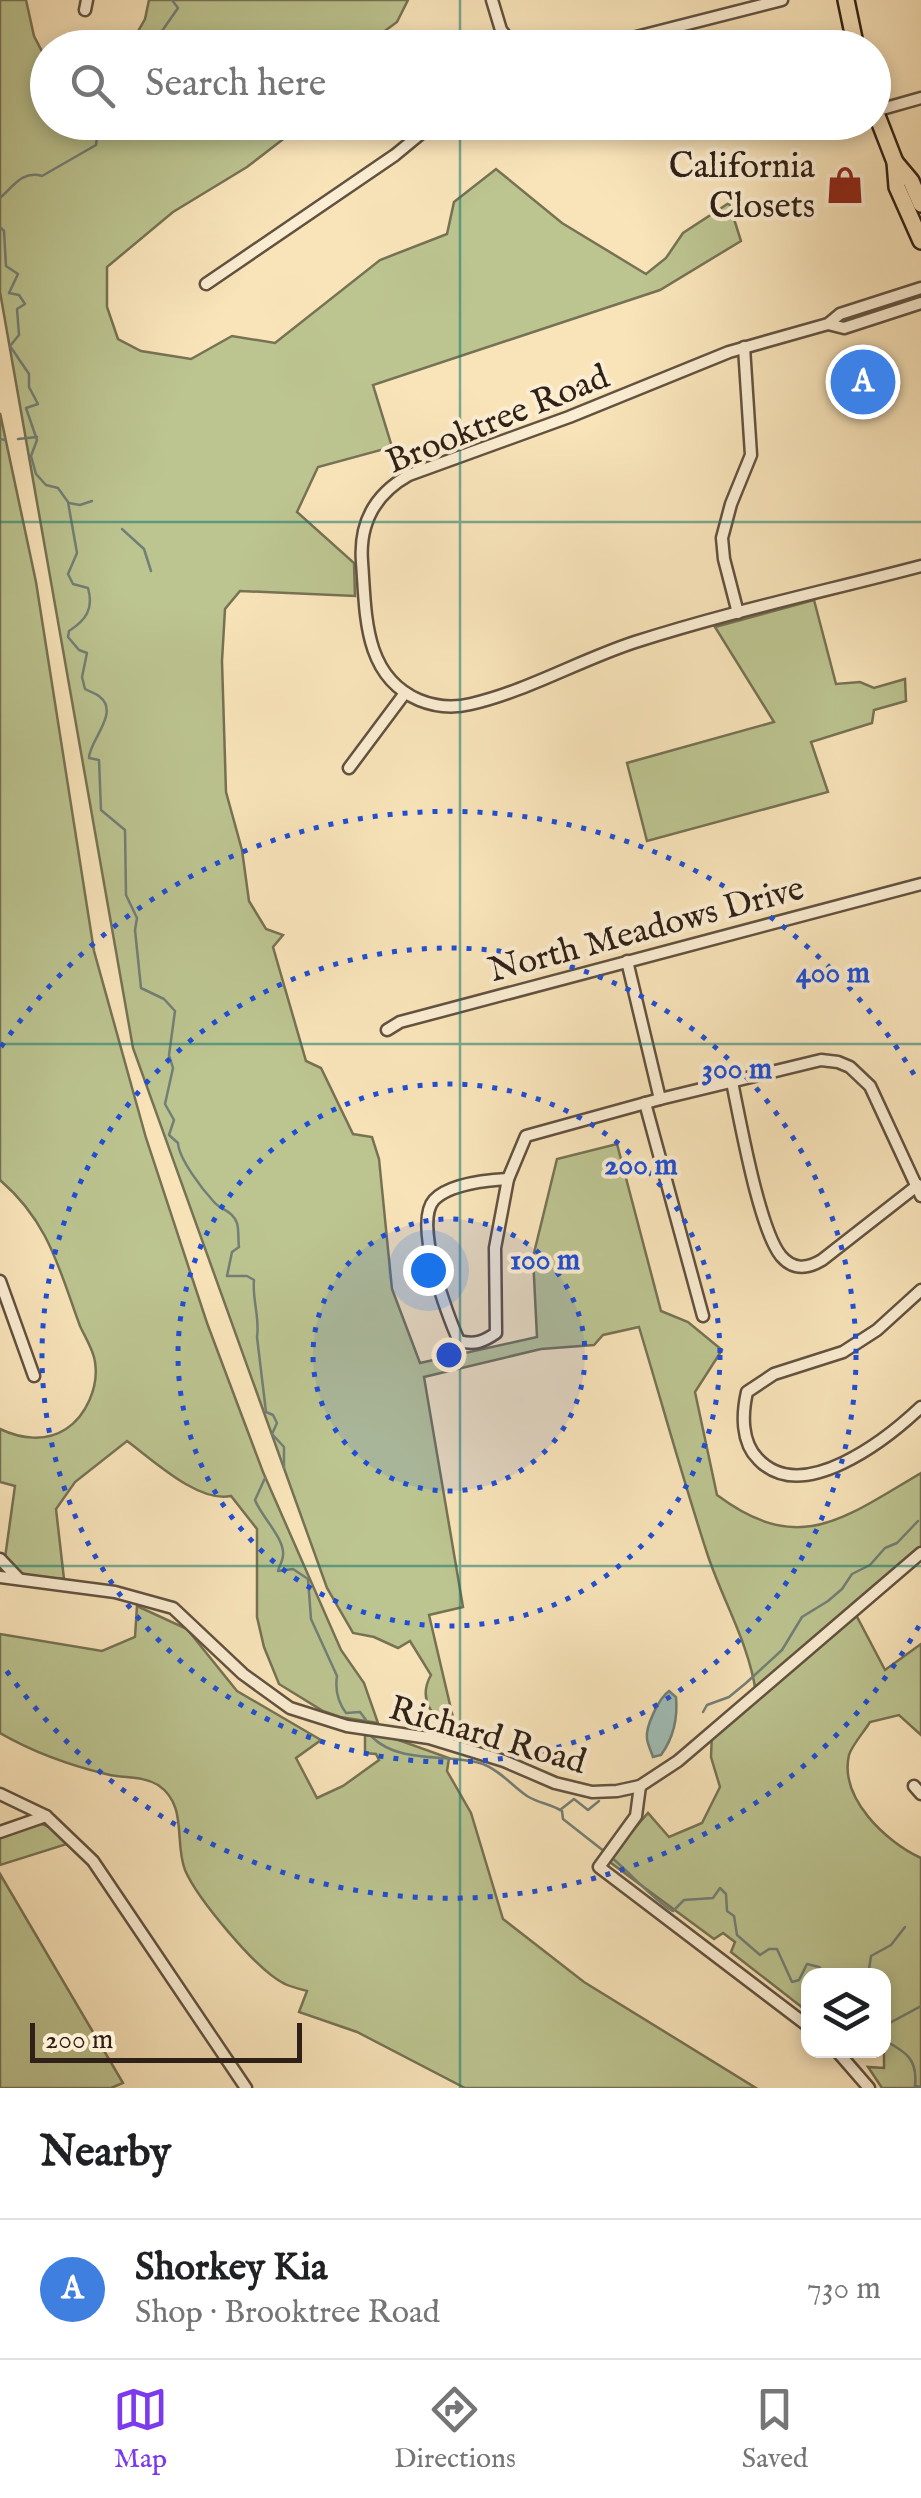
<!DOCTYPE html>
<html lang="en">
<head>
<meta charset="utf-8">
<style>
	:root { --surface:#fff; --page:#f6f6f6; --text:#202124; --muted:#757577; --line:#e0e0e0; --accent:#7c3aed }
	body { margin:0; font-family:"IM FELL English",serif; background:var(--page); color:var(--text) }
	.controls { position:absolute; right:30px; bottom:30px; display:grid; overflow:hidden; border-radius:20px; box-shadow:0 5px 15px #0003 }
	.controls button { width:90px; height:90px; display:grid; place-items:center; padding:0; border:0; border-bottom:2px solid var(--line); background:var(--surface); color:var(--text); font:50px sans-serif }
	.scale { position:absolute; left:30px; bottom:25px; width:272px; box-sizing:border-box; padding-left:10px; border:5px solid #2f2117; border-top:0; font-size:28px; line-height:35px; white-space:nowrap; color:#2f2117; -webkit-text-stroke:8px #fbedd2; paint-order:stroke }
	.you { position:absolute; left:428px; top:1270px; width:35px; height:35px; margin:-25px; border:8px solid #fff; border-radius:50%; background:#1a73e8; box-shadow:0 0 0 15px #1a73e833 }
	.badge { display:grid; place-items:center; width:65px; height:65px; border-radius:50%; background:var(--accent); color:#fff; font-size:32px; font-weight:700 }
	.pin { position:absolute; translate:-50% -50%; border:5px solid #fff; box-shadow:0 2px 10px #0006 }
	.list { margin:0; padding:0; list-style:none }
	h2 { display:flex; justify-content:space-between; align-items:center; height:130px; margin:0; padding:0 40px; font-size:42px }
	h2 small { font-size:32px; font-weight:400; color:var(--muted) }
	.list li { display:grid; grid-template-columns:65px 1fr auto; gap:30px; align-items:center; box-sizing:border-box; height:140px; padding:0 40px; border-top:2px solid var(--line) }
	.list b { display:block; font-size:38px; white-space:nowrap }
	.list p { margin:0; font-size:32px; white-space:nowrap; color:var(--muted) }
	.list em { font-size:32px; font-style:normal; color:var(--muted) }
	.icon { flex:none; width:55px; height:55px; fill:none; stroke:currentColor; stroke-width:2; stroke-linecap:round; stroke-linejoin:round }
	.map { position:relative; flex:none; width:921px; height:2088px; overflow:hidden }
	.search { position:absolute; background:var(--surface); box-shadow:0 5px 15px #0003; left:30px; right:30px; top:30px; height:110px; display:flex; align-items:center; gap:25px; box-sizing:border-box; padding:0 35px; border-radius:55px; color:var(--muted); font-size:38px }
	.sheet { height:270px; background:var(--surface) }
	nav { display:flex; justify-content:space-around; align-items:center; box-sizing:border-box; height:140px; border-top:2px solid var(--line); background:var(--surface); font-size:28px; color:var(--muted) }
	nav a { display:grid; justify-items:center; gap:5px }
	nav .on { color:var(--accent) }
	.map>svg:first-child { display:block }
	.green { fill:#bcc490; stroke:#767254; stroke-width:2.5 }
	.water { fill:#9fbdb6; stroke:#727f76; stroke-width:2.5 }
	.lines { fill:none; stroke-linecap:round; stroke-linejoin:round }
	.stream { stroke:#727f76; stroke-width:2.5 }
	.minor-casing { stroke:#625240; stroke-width:15 }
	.highway-casing { stroke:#2f2117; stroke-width:20 }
	.minor { stroke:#fbedd2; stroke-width:10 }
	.highway { stroke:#f9e4ba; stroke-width:15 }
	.grid { fill:none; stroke:#0f766e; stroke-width:2.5; stroke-opacity:0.55 }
	.ring { fill:none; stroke:#1d4ed8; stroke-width:5; stroke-dasharray:5 10 }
	.labels { text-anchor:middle; stroke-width:8; stroke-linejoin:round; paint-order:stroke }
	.poi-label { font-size:35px; fill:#2f2117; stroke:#fbedd2; text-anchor:end }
	.street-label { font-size:35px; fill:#2f2117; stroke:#fbedd2 }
	.centre { fill:#1d4ed8; stroke:#fbedd2; stroke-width:5 }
	.ring-label { font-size:30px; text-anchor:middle; font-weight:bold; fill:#1d4ed8; stroke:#fbedd2; stroke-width:8; stroke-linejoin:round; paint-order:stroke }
</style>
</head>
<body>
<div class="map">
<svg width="921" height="2088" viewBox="0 0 921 2088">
	<rect width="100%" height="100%" fill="#f9e4ba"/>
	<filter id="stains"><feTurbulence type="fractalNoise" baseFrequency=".002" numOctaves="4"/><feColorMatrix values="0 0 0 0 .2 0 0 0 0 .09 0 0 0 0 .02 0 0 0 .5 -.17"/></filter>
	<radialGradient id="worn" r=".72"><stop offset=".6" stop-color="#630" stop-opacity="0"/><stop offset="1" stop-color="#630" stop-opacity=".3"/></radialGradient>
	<g class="green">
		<path d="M0,0H26L34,36L47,61L48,122L304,123L247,167L173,212L107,267V307L118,339L141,351L191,359L232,336L275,343L380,260L447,234L454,202L496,169L562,223L646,274L666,258L683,233L729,203L741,241L660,290L373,385L392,447L318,467L297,512L354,563L355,596L240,591L225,609L222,661L226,792L242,850L249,901L266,929L283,935L273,947L306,1061L321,1068L353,1134L372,1137L379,1159L392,1289L420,1363L537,1337L533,1257L557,1159L617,1144L661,1311L688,1322L722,1350L695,1392L717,1495C800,1557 844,1518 921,1473V1553L854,1611L885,1670L921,1644V1735L899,1715L870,1722C864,1732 852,1745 849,1755C839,1798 886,1842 921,1858V2088H882L868,2067L884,2068V1976H808V2012L731,1952L735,1942L723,1933L714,1939L607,1860L648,1813L669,1837L702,1823L720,1787L711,1757L712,1732L756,1693C749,1644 724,1603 708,1556C683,1480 662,1403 639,1327L603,1335L594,1345L541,1349L424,1377L463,1607L429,1615L458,1739C438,1720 415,1703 431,1675L410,1641L398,1648L374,1637L353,1633L327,1588L133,1048L0,292Z"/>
		<path d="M149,0H408L397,22L363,47H129L145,19Z"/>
		<path d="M0,413L36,582L94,951L146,1138L207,1323L263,1472L341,1650L364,1683L378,1723L340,1717L323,1711L279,1684L264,1647L257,1617V1529L231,1496C198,1503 153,1460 127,1441L75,1482L56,1509L64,1579L24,1576L5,1558L15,1486L0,1482V1429C21,1439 46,1442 66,1429C86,1416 99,1387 95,1362C94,1351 85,1337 80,1326C59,1269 49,1222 0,1180Z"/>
		<path d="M814,600L836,684L860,682L874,688L905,679L906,701L874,710L872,723L811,742L828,792L647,841L627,763L774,722L715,627Z"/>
		<path d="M137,1606L187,1629L237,1691L321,1740L296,1758L317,1798L343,1786L379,1760L376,1754L365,1753V1735L390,1737L449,1758L447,1771L471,1813L503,1919L584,1982L756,2088H465L357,2032L299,2012L307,1991C300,1989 291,1987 285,1984C257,1971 197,1898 185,1870C174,1842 188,1805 158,1785C141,1775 124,1779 106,1774C69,1765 33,1752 0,1733V1634L102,1651L135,1637Z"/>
		<path d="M42,1824L54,1829L67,1844L0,1865V1836Z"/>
		<path d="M0,1874L123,2083L111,2088H0Z"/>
	</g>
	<path class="water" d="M669,1691L676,1697C678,1719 674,1737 661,1755L653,1757C651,1751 648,1745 647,1739C645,1727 659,1698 669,1691Z"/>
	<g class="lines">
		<g class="stream">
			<path d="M159,48L162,31L178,8L172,0"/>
			<path d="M0,198C13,187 22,170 42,176L96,145L99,122"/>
			<path d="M0,227L4,231L6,266L18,274L9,293L19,295L25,304L17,309L19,335L10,346L29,374V387L38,404L26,408L37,440L31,456L36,474L46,485L58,488L68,502L77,553L68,574L73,584L88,588C94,609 86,620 69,631L68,637L79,650L87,653L82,677L85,689C90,692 96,693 100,697C120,713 89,741 89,758L99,760L101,810L125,830L126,895L137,918L135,930L141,988L164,999L175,1011L169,1055L173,1068L165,1104L174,1120L169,1135L178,1143C179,1159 202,1189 214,1202C221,1210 233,1211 237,1223C239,1230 238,1240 239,1247L232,1252L227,1276H247L254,1280C252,1299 260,1318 257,1337L266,1412L273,1415L277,1423L272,1434L284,1447V1468"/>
			<path d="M0,439L5,440"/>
			<path d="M18,439L37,437"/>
			<path d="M69,503L80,505L92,501"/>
			<path d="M122,529L144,549L151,571"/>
			<path d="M265,1478L255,1500C261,1516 285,1539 283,1555C283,1561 279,1566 278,1571L293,1569L308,1579L311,1619L337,1676C335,1689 338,1702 346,1713L360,1712L366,1720"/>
			<path d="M703,1712L707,1705L729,1697L746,1683L782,1650L802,1617L828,1601L842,1589L852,1574L870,1565L885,1548L897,1543L918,1521"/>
			<path d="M372,1737C400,1765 449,1753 483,1764C501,1771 512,1786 527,1796C538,1803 551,1804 562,1811L563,1819L605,1852"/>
			<path d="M560,1810L574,1799L588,1810L599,1801"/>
			<path d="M611,1857C627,1870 659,1905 673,1911L684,1900L713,1898L720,1888L726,1894L727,1911L734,1916L737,1935L760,1955L769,1949H777L792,1982L799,1980L807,1964L819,1967L828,1976"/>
			<path d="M868,1976L871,1956L891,1945L905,1927"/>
			<path d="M808,1994L802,2004L804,2010H808"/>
			<path d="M884,2026L921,2006"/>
			<path d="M884,2040C906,2052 918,2059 915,2086L921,2087"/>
		</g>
		<g class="minor-casing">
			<g id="minor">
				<path d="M492,0L501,30L516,48"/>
				<path d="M85,10L87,0"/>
				<path d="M593,48L782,0"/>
				<path d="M875,111L921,98"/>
				<path d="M206,284L395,155L435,122"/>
				<path d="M921,288L840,314L828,324L729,352L569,417L409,475C375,494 359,523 362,562C366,614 363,676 419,700C436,707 454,708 471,704C527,691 580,660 635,642C728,612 826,591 921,566"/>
				<path d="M828,324L844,328L921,303"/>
				<path d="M738,613L724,559L722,538L731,504L751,455L744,347"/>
				<path d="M349,768L405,693"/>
				<path d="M627,961L660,1099"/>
				<path d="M387,1030L400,1022L921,884"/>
				<path d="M732,1082C740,1120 759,1229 781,1256C793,1270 807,1269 822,1260L918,1185"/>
				<path d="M645,1103L703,1316"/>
				<path d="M508,1179L526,1136L660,1099L821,1060L838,1062L850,1067L870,1086L921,1196"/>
				<path d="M508,1179L495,1248L496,1333C483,1342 475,1345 459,1341C447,1315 413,1223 434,1200C449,1184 488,1180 508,1179Z"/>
				<path d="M0,1281L34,1376"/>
				<path d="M921,1290L877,1330L843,1352L774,1374L747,1392C742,1414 741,1442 758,1459C802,1506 886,1440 921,1407"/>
				<path d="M0,1559L19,1579"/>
				<path d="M0,1577L115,1592L173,1608L243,1674L290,1708L347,1726L429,1738L504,1761L555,1783L592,1792L617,1791L640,1786L678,1761L921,1553"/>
				<path d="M640,1786L636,1816L599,1867L808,2026"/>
				<path d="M914,1786L921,1794"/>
				<path d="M0,1794L46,1816L93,1861L246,2088"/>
				<path d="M0,1832L46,1816"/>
				<path d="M836,2050L869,2088"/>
			</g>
		</g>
		<g class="highway-casing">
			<g id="highway">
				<path d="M846,0L856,48"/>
				<path d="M874,108L895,162L897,187L921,241"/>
				<path d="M895,162L911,181L921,204"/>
			</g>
		</g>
		<use href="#minor" class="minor"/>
		<use href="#highway" class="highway"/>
	</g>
	<path class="grid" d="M460,0V48M460,122V2088M0,522H921M0,1044H921M0,1566H921"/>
	<circle cx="449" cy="1355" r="136" fill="#1d4ed8" fill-opacity=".12"/>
	<g class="ring">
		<circle cx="449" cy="1355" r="136"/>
		<circle cx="449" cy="1355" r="271"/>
		<circle cx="449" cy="1355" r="407"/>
		<path d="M919 1626A543 543 0 0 1 1 1663M1 1047A543 543 0 0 1 919 1083"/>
	</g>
	<defs>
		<g id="shop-bare" transform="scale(3)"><path d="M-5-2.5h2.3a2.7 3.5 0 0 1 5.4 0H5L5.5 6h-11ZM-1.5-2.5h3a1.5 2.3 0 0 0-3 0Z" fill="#8f2418" stroke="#fbedd2" stroke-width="2.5" paint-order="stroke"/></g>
	</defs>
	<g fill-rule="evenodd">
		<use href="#shop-bare" x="845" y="185"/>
	</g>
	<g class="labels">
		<g class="poi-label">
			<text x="815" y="177">California<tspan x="815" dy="40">Closets</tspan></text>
		</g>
		<g class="street-label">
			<text transform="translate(497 418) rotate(-22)" y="12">Brooktree Road</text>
			<text transform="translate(646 928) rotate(-15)" y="12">North Meadows Drive</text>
			<text transform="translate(488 1734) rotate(16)" y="12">Richard Road</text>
		</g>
	</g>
	<circle cx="449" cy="1355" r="15" class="centre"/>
	<g class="ring-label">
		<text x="833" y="982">400 m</text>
		<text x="737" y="1078">300 m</text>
		<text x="641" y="1174">200 m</text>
		<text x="545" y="1269">100 m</text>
	</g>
	<rect width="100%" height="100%" filter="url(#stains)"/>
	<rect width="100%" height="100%" fill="url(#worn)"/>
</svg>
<div class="controls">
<button><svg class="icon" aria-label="layers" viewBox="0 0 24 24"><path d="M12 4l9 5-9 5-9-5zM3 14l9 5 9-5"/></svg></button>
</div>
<div class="scale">200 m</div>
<div class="you"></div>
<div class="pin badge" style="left:863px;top:382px;background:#3f7fe0">A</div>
<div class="search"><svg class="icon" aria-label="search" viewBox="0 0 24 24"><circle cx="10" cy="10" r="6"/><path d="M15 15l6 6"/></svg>Search here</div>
</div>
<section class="sheet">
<h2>Nearby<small></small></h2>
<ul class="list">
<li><span class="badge" style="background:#3f7fe0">A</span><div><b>Shorkey Kia</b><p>Shop · Brooktree Road</p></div><em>730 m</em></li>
</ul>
</section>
<nav>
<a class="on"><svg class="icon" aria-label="map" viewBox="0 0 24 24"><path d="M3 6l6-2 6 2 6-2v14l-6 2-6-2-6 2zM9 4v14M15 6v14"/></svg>Map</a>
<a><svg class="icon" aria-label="directions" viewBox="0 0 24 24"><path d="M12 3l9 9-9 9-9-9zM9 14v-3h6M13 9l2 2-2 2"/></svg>Directions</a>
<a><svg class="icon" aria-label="saved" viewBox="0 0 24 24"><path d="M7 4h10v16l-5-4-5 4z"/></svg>Saved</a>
</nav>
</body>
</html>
